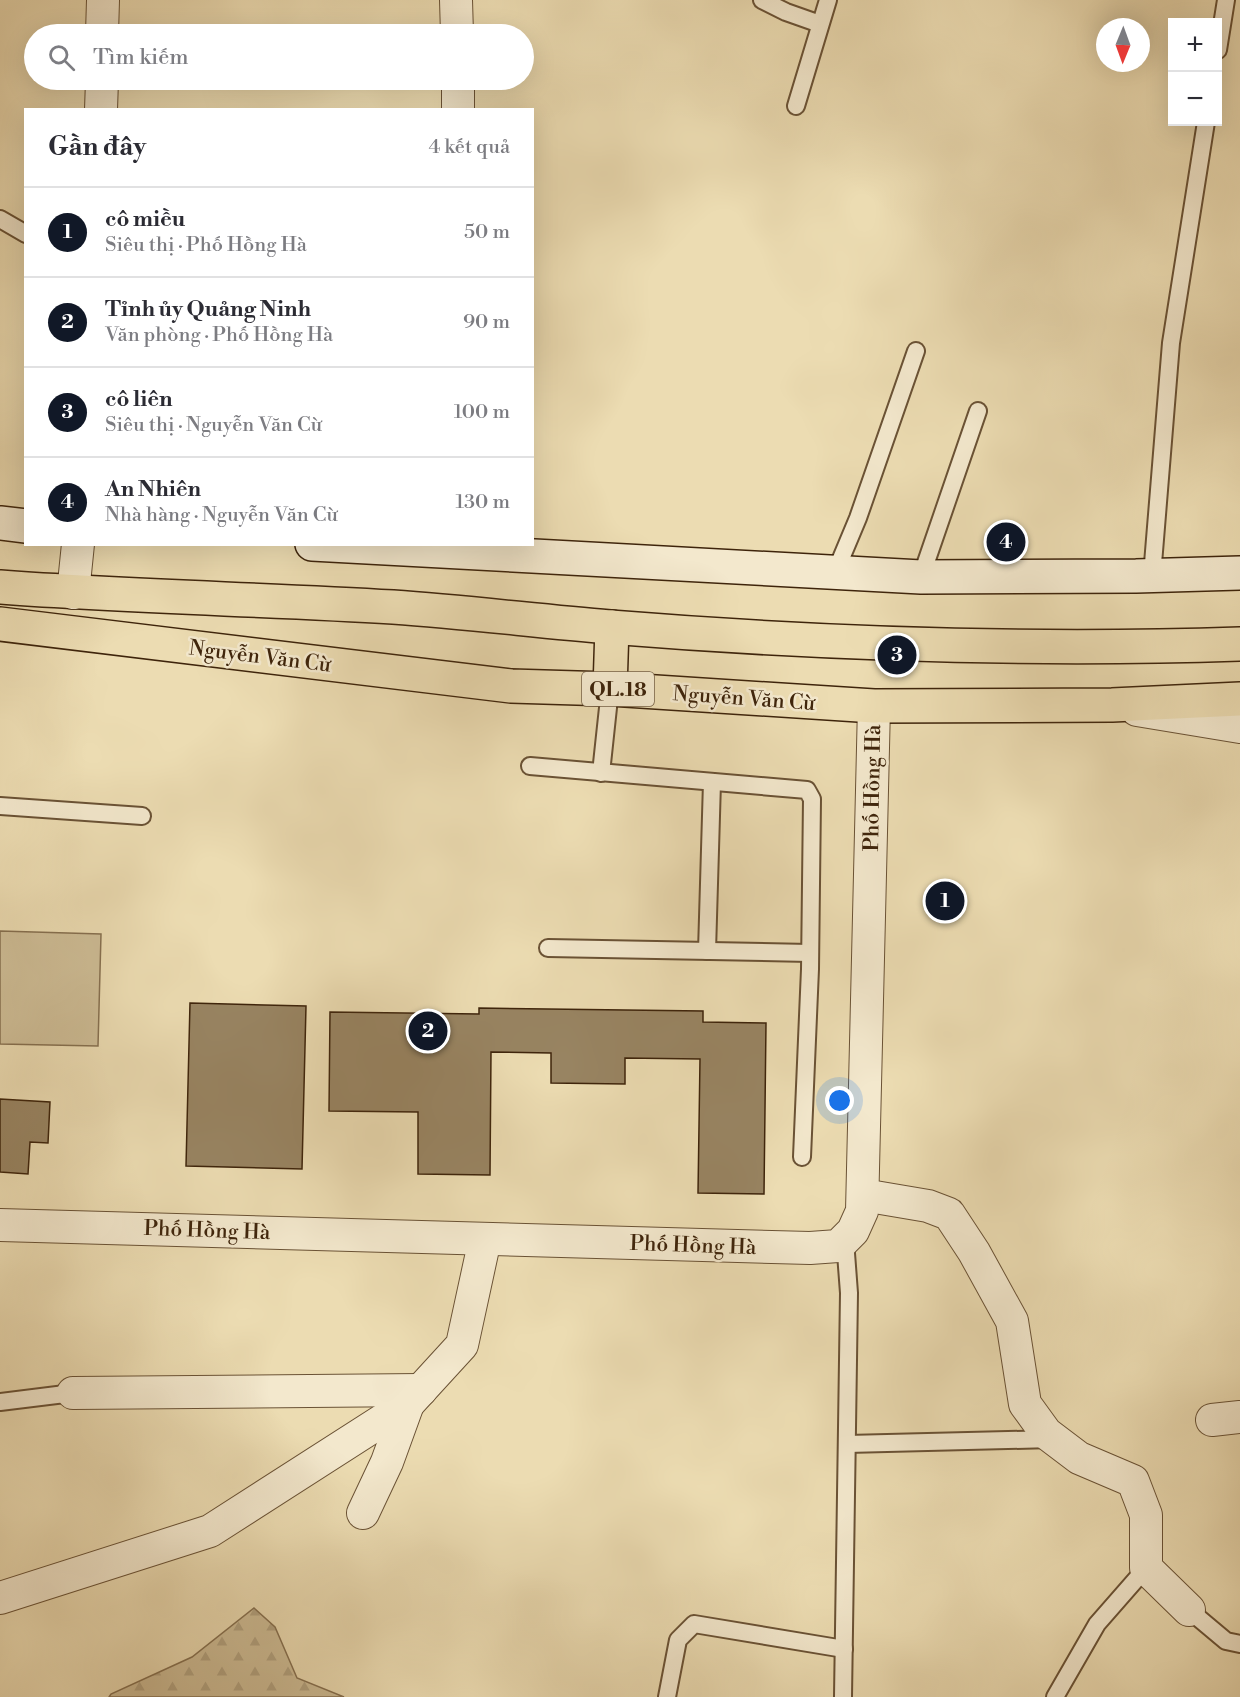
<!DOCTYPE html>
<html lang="vi">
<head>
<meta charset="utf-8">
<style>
	:root { --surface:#fff; --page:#f2f2f3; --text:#2b2b33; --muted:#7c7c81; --line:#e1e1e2; --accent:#111827 }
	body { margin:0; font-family:"Libre Bodoni",serif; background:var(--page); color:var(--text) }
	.controls { position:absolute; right:18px; top:18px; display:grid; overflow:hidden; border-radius:0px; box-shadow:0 6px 24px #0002 }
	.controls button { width:54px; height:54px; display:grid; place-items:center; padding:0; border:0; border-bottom:2px solid var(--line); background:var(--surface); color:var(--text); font:30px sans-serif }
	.compass { position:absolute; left:1096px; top:18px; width:54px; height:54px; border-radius:50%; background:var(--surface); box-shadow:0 6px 24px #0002; rotate:181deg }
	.you { position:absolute; left:840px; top:1101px; width:21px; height:21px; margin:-15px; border:4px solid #fff; border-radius:50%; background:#1a73e8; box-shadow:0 0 0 9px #1a73e833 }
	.badge { display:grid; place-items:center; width:39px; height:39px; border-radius:50%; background:var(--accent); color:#fff; font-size:20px; font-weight:700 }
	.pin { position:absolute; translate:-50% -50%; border:3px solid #fff; box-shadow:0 2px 6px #0006 }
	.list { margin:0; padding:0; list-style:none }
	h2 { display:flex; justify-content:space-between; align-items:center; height:78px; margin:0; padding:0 24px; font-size:26px }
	h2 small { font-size:20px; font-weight:400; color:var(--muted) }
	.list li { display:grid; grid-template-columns:39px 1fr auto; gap:18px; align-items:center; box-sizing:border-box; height:90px; padding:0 24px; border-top:2px solid var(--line) }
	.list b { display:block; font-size:22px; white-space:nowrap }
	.list p { margin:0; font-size:20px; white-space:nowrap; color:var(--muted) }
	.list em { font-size:20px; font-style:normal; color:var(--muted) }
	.icon { flex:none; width:33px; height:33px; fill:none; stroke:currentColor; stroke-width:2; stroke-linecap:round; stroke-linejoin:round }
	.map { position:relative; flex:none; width:1240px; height:1697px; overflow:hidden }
	.search { position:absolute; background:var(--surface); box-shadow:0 6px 24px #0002; left:24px; top:24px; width:510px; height:66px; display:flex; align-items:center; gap:15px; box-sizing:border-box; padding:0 21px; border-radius:33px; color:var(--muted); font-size:22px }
	.panel { position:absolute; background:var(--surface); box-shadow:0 6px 24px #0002; left:24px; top:108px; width:510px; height:438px; border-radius:0px }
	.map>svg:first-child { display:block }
	.forest { fill:url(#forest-firs); stroke:#867050; stroke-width:1.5 }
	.garden { fill:#cebd96; stroke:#867050; stroke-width:1.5 }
	.building { fill:#988462; stroke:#3e240b; stroke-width:1.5 }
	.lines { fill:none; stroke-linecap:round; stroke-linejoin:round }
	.lane-casing { stroke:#6a5235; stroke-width:20 }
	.street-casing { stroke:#6a5235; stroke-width:34 }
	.secondary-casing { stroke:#3e240b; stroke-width:36 }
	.primary-casing { stroke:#3e240b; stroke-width:36 }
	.highway-casing { stroke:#3e240b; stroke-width:36 }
	.lane { stroke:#f3e8cd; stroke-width:16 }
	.street { stroke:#f3e8cd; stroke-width:32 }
	.secondary { stroke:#f3e8cd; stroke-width:33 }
	.primary { stroke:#ecdcb2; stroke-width:33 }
	.highway { stroke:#ecdcb2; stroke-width:33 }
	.labels { text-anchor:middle; stroke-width:5; stroke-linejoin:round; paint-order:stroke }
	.shield { fill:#f3e8cd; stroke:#745f45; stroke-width:1.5 }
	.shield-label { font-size:20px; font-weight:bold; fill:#3e240b }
	.street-label { font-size:21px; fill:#3e240b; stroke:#f3e8cd }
</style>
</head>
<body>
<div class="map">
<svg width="1240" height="1697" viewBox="0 0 1240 1697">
	<defs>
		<pattern id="forest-firs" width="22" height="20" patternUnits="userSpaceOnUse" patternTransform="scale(1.5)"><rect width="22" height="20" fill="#cebd96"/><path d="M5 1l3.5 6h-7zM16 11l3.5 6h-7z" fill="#b2a280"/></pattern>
	</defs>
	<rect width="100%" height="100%" fill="#ecdcb2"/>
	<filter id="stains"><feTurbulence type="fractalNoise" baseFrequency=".00333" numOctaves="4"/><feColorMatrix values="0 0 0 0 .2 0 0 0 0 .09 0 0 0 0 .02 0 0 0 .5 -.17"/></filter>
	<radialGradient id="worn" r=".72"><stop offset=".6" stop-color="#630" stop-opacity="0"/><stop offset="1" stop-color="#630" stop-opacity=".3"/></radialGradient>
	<path class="forest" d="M254,1608L275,1627L297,1678L344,1697H109L111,1694L192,1657Z"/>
	<path class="garden" d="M0,931L101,934L98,1046L0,1044Z"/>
	<g class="building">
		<path d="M190,1003L306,1006L302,1169L186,1166Z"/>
		<path d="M479,1008L703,1011V1022L766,1023L764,1194L698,1193L700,1059L625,1058V1084L551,1083V1053L491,1052L490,1175L418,1174V1112L329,1111L330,1012L479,1014Z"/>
		<path d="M0,1099L50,1102L48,1143L30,1142L28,1174L0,1172Z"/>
	</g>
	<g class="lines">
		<g class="lane-casing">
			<g id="lane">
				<path d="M762,0L786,12L820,24"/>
				<path d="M1218,50L1226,0"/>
				<path d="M796,106L828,0"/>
				<path d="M0,219L26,234"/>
				<path d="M835,573L858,518L916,351"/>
				<path d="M1152,576L1171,343L1206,122"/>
				<path d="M921,577L978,411"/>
				<path d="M530,766L807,790L812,799L810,969L802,1157"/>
				<path d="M601,773L610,689"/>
				<path d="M0,806L142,816"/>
				<path d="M548,948L810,953"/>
				<path d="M707,951L712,782"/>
				<path d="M0,1402L73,1393"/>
				<path d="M847,1444L1053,1439"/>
				<path d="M1189,1610L1226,1641L1240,1644"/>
				<path d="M667,1697L678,1640L694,1624L844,1649"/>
				<path d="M843,1697L849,1293L845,1240"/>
				<path d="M1055,1697L1097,1624L1146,1568"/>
			</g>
		</g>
		<g class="street-casing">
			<g id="street">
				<path d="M456,0L457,34"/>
				<path d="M102,34L103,0"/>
				<path d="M458,80V110"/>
				<path d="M101,110L102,80"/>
				<path d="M73,593L78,544"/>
				<path d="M1137,710L1240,727"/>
				<path d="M863,1195L928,1206L949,1214L974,1252L1012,1321L1025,1404L1046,1433L1079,1458L1133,1481L1146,1515V1568L1189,1610"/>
				<path d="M0,1225L810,1248L838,1246L853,1231L862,1211L874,706"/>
				<path d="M73,1393L421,1390"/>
				<path d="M1212,1420L1240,1417"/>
				<path d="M363,1513L387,1462L408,1404"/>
				<path d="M0,1598L210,1531L408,1404L462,1345L485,1239"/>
			</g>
		</g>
		<g class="secondary-casing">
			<g id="secondary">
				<path d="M0,523L26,526"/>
				<path d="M312,544L921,577L1136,576L1240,573"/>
			</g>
		</g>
		<g class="primary-casing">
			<g id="primary">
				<path d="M0,587C131,597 262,599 393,607C465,612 538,621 610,627C820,644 1030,651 1240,644"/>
				<path d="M0,624L511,686L610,689L874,706L1112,705L1240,699"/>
			</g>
		</g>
		<g class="highway-casing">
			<path id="highway" d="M610,689L612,627"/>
		</g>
		<use href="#lane" class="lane"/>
		<use href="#street" class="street"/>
		<use href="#secondary" class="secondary"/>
		<use href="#primary" class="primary"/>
		<use href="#highway" class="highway"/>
	</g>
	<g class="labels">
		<rect class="shield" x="582" y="672" width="72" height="34" rx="4.5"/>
		<g class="shield-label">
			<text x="618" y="696">QL.18</text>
		</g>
		<g class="street-label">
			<text transform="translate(260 656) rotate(7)" y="7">Nguyễn Văn Cừ</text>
			<text transform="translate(744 698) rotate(4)" y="7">Nguyễn Văn Cừ</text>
			<text transform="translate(872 788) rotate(-89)" y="7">Phố Hồng Hà</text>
			<text transform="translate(207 1230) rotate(2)" y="7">Phố Hồng Hà</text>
			<text transform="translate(693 1245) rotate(2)" y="7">Phố Hồng Hà</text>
		</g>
	</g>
	<rect width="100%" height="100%" filter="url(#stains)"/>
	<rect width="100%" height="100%" fill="url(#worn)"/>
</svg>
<div class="controls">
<button>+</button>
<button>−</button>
</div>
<svg class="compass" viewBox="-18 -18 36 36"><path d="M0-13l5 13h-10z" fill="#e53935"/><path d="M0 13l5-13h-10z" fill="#7c7c81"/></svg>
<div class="you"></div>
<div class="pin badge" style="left:945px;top:901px">1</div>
<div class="pin badge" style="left:428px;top:1031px">2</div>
<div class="pin badge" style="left:897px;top:655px">3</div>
<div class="pin badge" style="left:1006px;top:542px">4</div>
<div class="search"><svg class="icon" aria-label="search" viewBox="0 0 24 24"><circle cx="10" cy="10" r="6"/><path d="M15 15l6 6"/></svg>Tìm kiếm</div>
<section class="panel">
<h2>Gần đây<small>4 kết quả</small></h2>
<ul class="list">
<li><span class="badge">1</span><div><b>cô miều</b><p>Siêu thị · Phố Hồng Hà</p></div><em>50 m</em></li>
<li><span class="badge">2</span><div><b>Tỉnh ủy Quảng Ninh</b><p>Văn phòng · Phố Hồng Hà</p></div><em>90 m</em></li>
<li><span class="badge">3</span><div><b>cô liên</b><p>Siêu thị · Nguyễn Văn Cừ</p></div><em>100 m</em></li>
<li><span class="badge">4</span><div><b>An Nhiên</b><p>Nhà hàng · Nguyễn Văn Cừ</p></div><em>130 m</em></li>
</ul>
</section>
</div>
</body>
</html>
